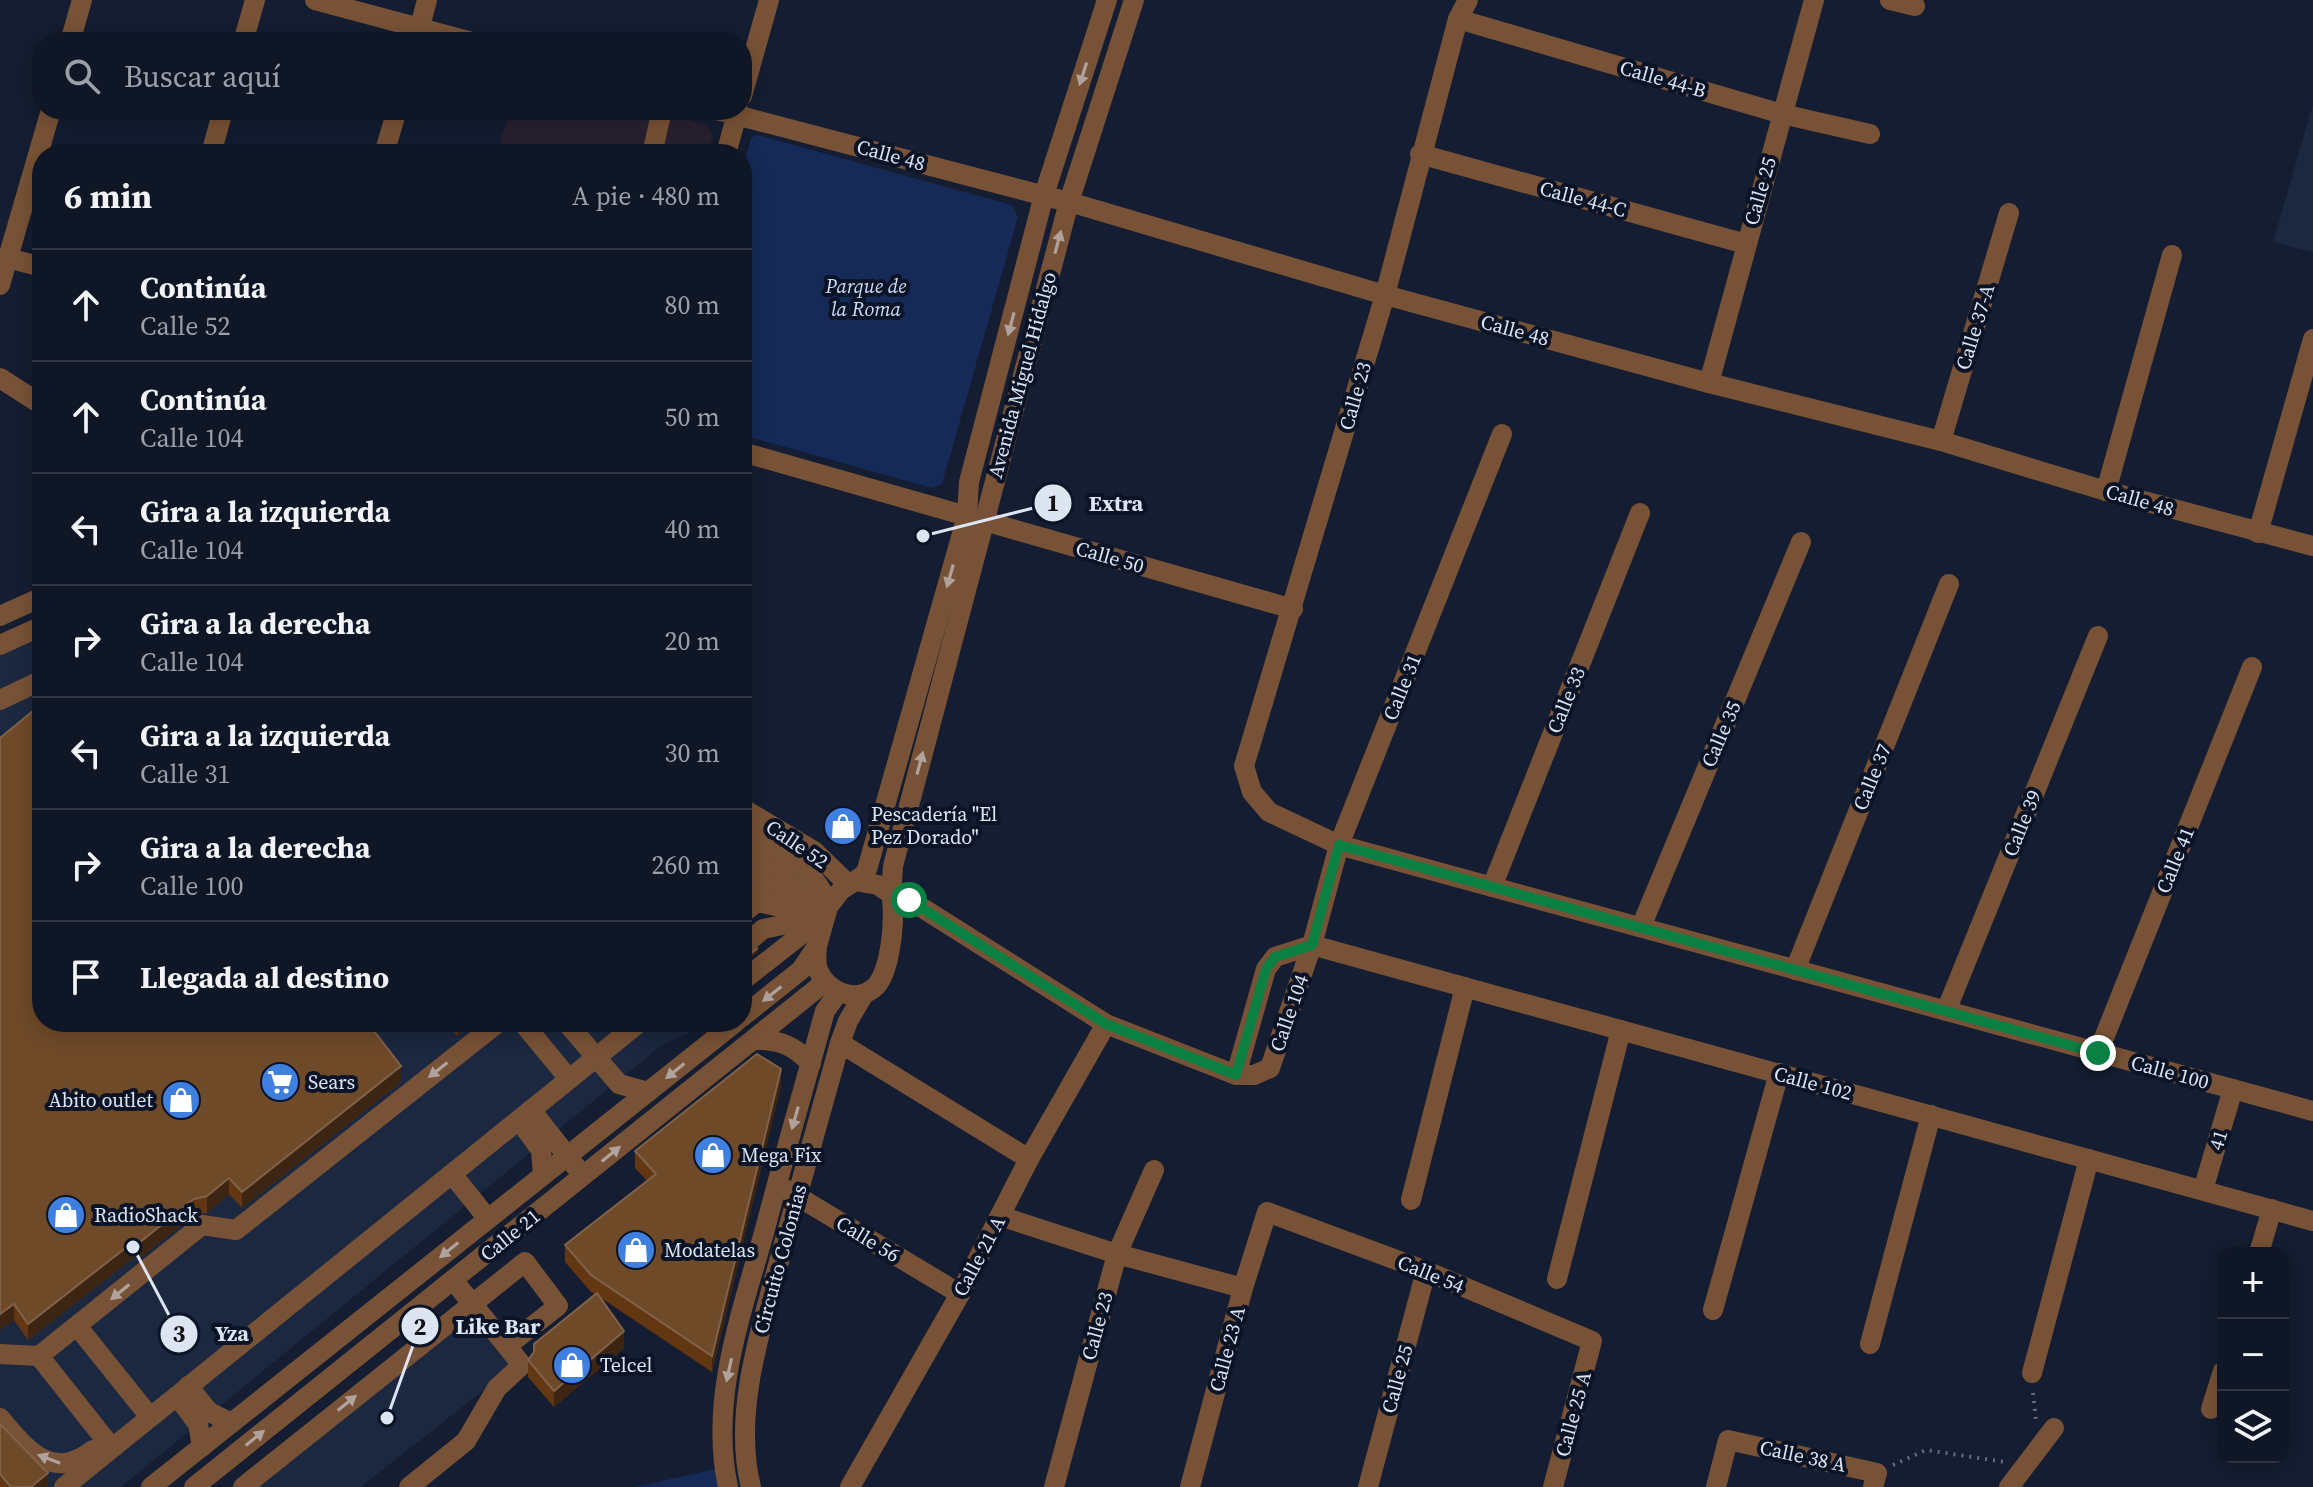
<!DOCTYPE html>
<html lang="es">
<head>
<meta charset="utf-8">
<style>
	:root { --surface:#0f1625; --page:#1d2332; --text:#f1f3f6; --muted:#9b9fa7; --line:#2f3542 }
	body { margin:0; font-family:"Source Serif 4",serif; background:var(--page); color:var(--text) }
	.controls { position:absolute; right:24px; bottom:24px; display:grid; overflow:hidden; border-radius:16px; box-shadow:0 4px 20px #0003 }
	.controls button { width:72px; height:72px; display:grid; place-items:center; padding:0; border:0; border-bottom:2px solid var(--line); background:var(--surface); color:var(--text); font:40px sans-serif }
	.stop { position:absolute; width:24px; height:24px; margin:-18px; border:6px solid #0b8043; border-radius:50%; background:#fff }
	.stop.end { background:#0b8043; border-color:#fff; box-shadow:0 2px 8px #0008 }
	.list { margin:0; padding:0; list-style:none }
	h2 { display:flex; justify-content:space-between; align-items:center; height:104px; margin:0; padding:0 32px; font-size:34px }
	h2 small { font-size:26px; font-weight:400; color:var(--muted) }
	.list li { display:grid; grid-template-columns:52px 1fr auto; gap:24px; align-items:center; box-sizing:border-box; height:112px; padding:0 32px; border-top:2px solid var(--line) }
	.list b { display:block; font-size:30px; white-space:nowrap }
	.list p { margin:0; font-size:26px; white-space:nowrap; color:var(--muted) }
	.list em { font-size:26px; font-style:normal; color:var(--muted) }
	.icon { flex:none; width:44px; height:44px; fill:none; stroke:currentColor; stroke-width:2; stroke-linecap:round; stroke-linejoin:round }
	.map { position:relative; flex:none; width:2313px; height:1487px; overflow:hidden }
	.search { position:absolute; background:var(--surface); box-shadow:0 4px 20px #0003; left:32px; top:32px; width:720px; height:88px; display:flex; align-items:center; gap:20px; box-sizing:border-box; padding:0 28px; border-radius:32px; color:var(--muted); font-size:30px }
	.panel { position:absolute; background:var(--surface); box-shadow:0 4px 20px #0003; left:32px; top:144px; width:720px; height:888px; border-radius:32px }
	.map>svg:first-child { display:block }
	.built { fill:#1c2840 }
	.education { fill:#292130 }
	.green { fill:#152a57 }
	.lines { fill:none; stroke-linecap:round; stroke-linejoin:round }
	.path { stroke:#646c7d; stroke-width:4; stroke-dasharray:2 6; stroke-linecap:butt }
	.minor { stroke:#785236; stroke-width:20 }
	.wall { fill:#623711 }
	.shaded-wall { fill:#3d2514 }
	.building { fill:#6f4a29; stroke:#816249; stroke-width:2 }
	.oneway { fill:#b0a29d }
	.route { stroke:#0b8043; stroke-width:10 }
	.labels { text-anchor:middle; stroke-width:8; stroke-linejoin:round; paint-order:stroke }
	.street-label { font-size:20px; fill:#dde4f2; stroke:#0b1426 }
	.park-label { font-size:20px; font-style:italic; fill:#ccdcfb; stroke:#0b1426 }
	.poi-label { font-size:20px; fill:#dde4f2; stroke:#0b1426; text-anchor:start }
	.leader { fill:none; stroke:#dde4f2; stroke-width:3 }
	.callout-dot { fill:#dde4f2; stroke:#0b1426; stroke-width:3 }
	.mark-label { font-size:24px; text-anchor:middle; font-weight:bold; fill:#111 }
	.callout-label { font-size:22px; text-anchor:middle; font-weight:bold; fill:#dde4f2; stroke:#0b1426; stroke-width:8; stroke-linejoin:round; paint-order:stroke }
</style>
</head>
<body>
<div class="map">
<svg width="2313" height="1487" viewBox="0 0 2313 1487">
	<rect width="100%" height="100%" fill="#141d31"/>
	<g class="built">
		<path d="M2313,104V252L2273,242Z"/>
		<path d="M42,635V1022H690L693,1031L662,1045L121,1487H0V655Z"/>
		<path d="M470,1312L514,1366L361,1487H255Z"/>
	</g>
	<path class="education" d="M510,110H654L707,125L713,135L708,154H497Z"/>
	<g class="green">
		<path d="M757,135L1012,205L1018,217L942,484L932,488L742,435V171L751,138Z"/>
		<path d="M716,1469L720,1487H634Z"/>
	</g>
	<g class="lines">
		<g class="path">
			<path d="M2033,1393L2036,1420"/>
			<path d="M1893,1465L1926,1450L2005,1462"/>
		</g>
		<g class="minor">
			<path d="M315,0L472,42"/>
			<path d="M1134,0L1069,202L893,866L891,894L924,909L1106,1024L1236,1075H1254L1270,1068L1312,945L1339,845L1502,434"/>
			<path d="M1468,0L1458,19L1385,295L1244,766L1252,792L1269,812L1339,845L2313,1111"/>
			<path d="M1890,0L1915,6"/>
			<path d="M1458,19L1782,114L1870,134"/>
			<path d="M70,42L82,0"/>
			<path d="M243,42L255,0"/>
			<path d="M416,42L427,0"/>
			<path d="M742,96L769,0"/>
			<path d="M717,110L1076,204L1385,295L1709,383L1941,441L2106,491L2313,546"/>
			<path d="M211,154L223,110"/>
			<path d="M384,154L397,110"/>
			<path d="M652,154L662,110"/>
			<path d="M726,154L738,110"/>
			<path d="M1420,154L1746,244"/>
			<path d="M8,258L42,267"/>
			<path d="M0,285L51,110"/>
			<path d="M0,378L42,405"/>
			<path d="M1709,383L1814,0"/>
			<path d="M1941,441L2009,213"/>
			<path d="M742,452L1293,609"/>
			<path d="M2106,491L2172,255"/>
			<path d="M2258,533L2313,339"/>
			<path d="M0,616L42,597"/>
			<path d="M0,645L42,626"/>
			<path d="M0,700L42,680"/>
			<path d="M742,808L814,851L848,884"/>
			<path d="M742,831C774,849 819,868 828,907"/>
			<path d="M742,852L780,874L825,916"/>
			<path d="M742,874L807,907"/>
			<path d="M855,881L866,873L967,516L969,482L1044,195L1107,0"/>
			<path d="M1492,887L1640,513"/>
			<path d="M742,893L757,902L742,914"/>
			<path d="M757,902L794,910"/>
			<path d="M1641,927L1801,542"/>
			<path d="M742,947L763,929L821,917"/>
			<path d="M1795,970L1949,584"/>
			<path d="M742,981L825,916"/>
			<path d="M1946,1011L2098,636"/>
			<path d="M742,1017L801,970L817,946L828,907L841,890L855,881L878,885L891,894C896,915 891,974 874,988C854,1004 827,991 818,970C815,962 817,954 817,946"/>
			<path d="M522,1022L569,1079"/>
			<path d="M566,1022L619,1084L648,1092"/>
			<path d="M753,1040C778,1039 794,1045 811,1064"/>
			<path d="M840,1043L1029,1159"/>
			<path d="M2098,1053L2252,667"/>
			<path d="M1236,1075L1266,969L1275,957L1312,945L2313,1221"/>
			<path d="M531,1110L576,1167"/>
			<path d="M519,1120L541,1150L543,1175"/>
			<path d="M452,1174L488,1219"/>
			<path d="M787,1190L960,1294"/>
			<path d="M2203,1190L2233,1089"/>
			<path d="M1411,1200L1465,987"/>
			<path d="M1000,1216L1117,1254L1243,1288"/>
			<path d="M2259,1253L2272,1209"/>
			<path d="M1557,1279L1621,1030"/>
			<path d="M1713,1310L1779,1073"/>
			<path d="M77,1326L150,1417"/>
			<path d="M1870,1344L1931,1115"/>
			<path d="M0,1354L39,1356L202,1225L236,1230L499,1022"/>
			<path d="M39,1356L112,1448"/>
			<path d="M2032,1373L2089,1159"/>
			<path d="M188,1386L209,1412L232,1423"/>
			<path d="M177,1396L198,1424L202,1447"/>
			<path d="M2211,1409L2223,1371"/>
			<path d="M0,1418C27,1450 52,1482 93,1450"/>
			<path d="M64,1487L640,1022"/>
			<path d="M151,1487L736,1022"/>
			<path d="M194,1487L825,982"/>
			<path d="M243,1487L525,1262L558,1306L507,1346"/>
			<path d="M409,1487L466,1441L497,1388L522,1365L453,1280"/>
			<path d="M728,1487C709,1400 742,1312 765,1229C784,1156 805,1084 825,1011L838,993"/>
			<path d="M751,1487C732,1412 762,1326 781,1254C800,1184 820,1114 840,1043L848,1021L864,994"/>
			<path d="M850,1487L960,1294L1029,1159L1106,1024"/>
			<path d="M1054,1487L1117,1254L1154,1170"/>
			<path d="M1190,1487L1243,1288L1267,1212L1426,1271L1592,1341L1553,1487"/>
			<path d="M1368,1487L1426,1271"/>
			<path d="M1716,1487L1728,1440L1877,1473L1873,1487"/>
			<path d="M2009,1487L2054,1428"/>
		</g>
	</g>
	<g class="wall">
		<path d="M0,738L373,1022L370,1025L401,1082L242,1208L229,1194L207,1213L194,1215L139,1259L137,1255L28,1340L14,1320Z"/>
		<path d="M446,1022H474L457,1036Z"/>
		<path d="M781,1085L712,1372L601,1298L624,1348L554,1407L528,1377V1360L534,1353V1344L595,1294L591,1292L565,1262V1245L647,1181L635,1168V1151Z"/>
		<path d="M0,1424L48,1486L47,1487H0Z"/>
	</g>
	<g class="shaded-wall">
		<path d="M758,948V952L742,965V961Z"/>
		<path d="M457,1022H474L457,1036Z"/>
		<path d="M401,1066V1082L242,1208V1192Z"/>
		<path d="M781,1069V1085L712,1372V1356Z"/>
		<path d="M229,1178V1194L207,1213V1196Z"/>
		<path d="M194,1199V1215L139,1259V1243Z"/>
		<path d="M137,1239V1255L28,1340V1324Z"/>
		<path d="M14,1304V1320L0,1330V1314Z"/>
		<path d="M624,1331V1348L554,1407V1391Z"/>
		<path d="M48,1473V1486L47,1487H31Z"/>
	</g>
	<g class="building">
		<path d="M42,705V1022H367L401,1066L242,1192L229,1178L207,1196L194,1199L139,1243L137,1239L28,1324L14,1304L0,1314V738L34,710Z"/>
		<path d="M758,948L742,961V955L744,956Z"/>
		<path d="M757,1054L781,1069L712,1356L591,1275L565,1245L656,1174L635,1151Z"/>
		<path d="M597,1293L624,1331L554,1391L528,1360L534,1352V1344Z"/>
		<path d="M0,1424L48,1473L31,1487H11L0,1474Z"/>
	</g>
	<defs><path id="oneway-solid" d="M-6-.8H1V-3.2L6.5 0L1 3.2V.8H-6Z" transform="scale(2)"/></defs>
	<g class="oneway">
		<use href="#oneway-solid" transform="translate(1083 74) rotate(108)"/>
		<use href="#oneway-solid" transform="translate(1058 242) rotate(-75)"/>
		<use href="#oneway-solid" transform="translate(1011 324) rotate(105)"/>
		<use href="#oneway-solid" transform="translate(950 576) rotate(106)"/>
		<use href="#oneway-solid" transform="translate(920 763) rotate(-75)"/>
		<use href="#oneway-solid" transform="translate(772 994) rotate(142)"/>
		<use href="#oneway-solid" transform="translate(438 1070) rotate(142)"/>
		<use href="#oneway-solid" transform="translate(675 1071) rotate(141)"/>
		<use href="#oneway-solid" transform="translate(795 1118) rotate(106)"/>
		<use href="#oneway-solid" transform="translate(611 1154) rotate(-39)"/>
		<use href="#oneway-solid" transform="translate(449 1250) rotate(141)"/>
		<use href="#oneway-solid" transform="translate(120 1292) rotate(141)"/>
		<use href="#oneway-solid" transform="translate(729 1370) rotate(102)"/>
		<use href="#oneway-solid" transform="translate(347 1403) rotate(-39)"/>
		<use href="#oneway-solid" transform="translate(255 1438) rotate(-39)"/>
		<use href="#oneway-solid" transform="translate(49 1459) rotate(-159)"/>
	</g>
	<g class="lines">
		<path class="route" d="M909,900L1106,1024L1236,1075L1266,969L1275,957L1312,945L1339,845L2098,1053"/>
	</g>
	<defs>
		<g id="shop-disc" transform="scale(2)"><circle r="9.5" fill="#3f7fe0" stroke="#0b1426"/><path d="M-5-2.5h2.3a2.7 3.5 0 0 1 5.4 0H5L5.5 6h-11ZM-1.5-2.5h3a1.5 2.3 0 0 0-3 0Z" fill="#fff"/></g>
		<g id="supermarket-disc" transform="scale(2)"><circle r="9.5" fill="#3f7fe0" stroke="#0b1426"/><path d="M-6-5.5h2.5l.6 2H6L4.5 2H-2.5L-4.4-4H-6ZM-1.5 3.2a1.3 1.3 0 1 0 .1 0ZM3 3.2a1.3 1.3 0 1 0 .1 0Z" fill="#fff"/></g>
	</defs>
	<g fill-rule="evenodd">
		<use href="#shop-disc" x="843" y="826"/>
		<use href="#supermarket-disc" x="280" y="1082"/>
		<use href="#shop-disc" x="181" y="1100"/>
		<use href="#shop-disc" x="713" y="1155"/>
		<use href="#shop-disc" x="66" y="1215"/>
		<use href="#shop-disc" x="636" y="1250"/>
		<use href="#shop-disc" x="572" y="1365"/>
	</g>
	<g class="labels">
		<g class="street-label">
			<text transform="translate(1663 79) rotate(16)" y="7">Calle 44-B</text>
			<text transform="translate(891 155) rotate(15)" y="7">Calle 48</text>
			<text transform="translate(1760 191) rotate(-74)" y="7">Calle 25</text>
			<text transform="translate(1583 199) rotate(15)" y="7">Calle 44-C</text>
			<text transform="translate(1975 327) rotate(-73)" y="7">Calle 37-A</text>
			<text transform="translate(1515 330) rotate(15)" y="7">Calle 48</text>
			<text transform="translate(1022 375) rotate(-75)" y="7">Avenida Miguel Hidalgo</text>
			<text transform="translate(1355 396) rotate(-74)" y="7">Calle 23</text>
			<text transform="translate(2140 500) rotate(16)" y="7">Calle 48</text>
			<text transform="translate(1110 557) rotate(16)" y="7">Calle 50</text>
			<text transform="translate(1402 687) rotate(-68)" y="7">Calle 31</text>
			<text transform="translate(1566 700) rotate(-68)" y="7">Calle 33</text>
			<text transform="translate(1721 734) rotate(-67)" y="7">Calle 35</text>
			<text transform="translate(1872 777) rotate(-68)" y="7">Calle 37</text>
			<text transform="translate(2022 823) rotate(-68)" y="7">Calle 39</text>
			<text transform="translate(797 844) rotate(34)" y="7">Calle 52</text>
			<text transform="translate(2175 860) rotate(-68)" y="7">Calle 41</text>
			<text transform="translate(1289 1013) rotate(-71)" y="7">Calle 104</text>
			<text transform="translate(2170 1072) rotate(15)" y="7">Calle 100</text>
			<text transform="translate(1813 1083) rotate(15)" y="7">Calle 102</text>
			<text transform="translate(2218 1140) rotate(-73)" y="7">41</text>
			<text transform="translate(510 1235) rotate(-39)" y="7">Calle 21</text>
			<text transform="translate(868 1239) rotate(31)" y="7">Calle 56</text>
			<text transform="translate(979 1256) rotate(-62)" y="7">Calle 21 A</text>
			<text transform="translate(780 1259) rotate(-75)" y="7">Circuito Colonias</text>
			<text transform="translate(1431 1274) rotate(22)" y="7">Calle 54</text>
			<text transform="translate(1097 1326) rotate(-75)" y="7">Calle 23</text>
			<text transform="translate(1227 1349) rotate(-75)" y="7">Calle 23 A</text>
			<text transform="translate(1397 1379) rotate(-75)" y="7">Calle 25</text>
			<text transform="translate(1573 1414) rotate(-75)" y="7">Calle 25 A</text>
			<text transform="translate(1803 1456) rotate(12)" y="7">Calle 38 A</text>
		</g>
		<g class="park-label">
			<text x="866" y="293">Parque de<tspan x="866" dy="23">la Roma</tspan></text>
		</g>
		<g class="poi-label">
			<text x="871" y="821">Pescadería "El<tspan x="871" dy="23">Pez Dorado"</tspan></text>
			<text x="308" y="1089">Sears</text>
			<text x="153" y="1107" text-anchor="end">Abito outlet</text>
			<text x="741" y="1162">Mega Fix</text>
			<text x="94" y="1222">RadioShack</text>
			<text x="664" y="1257">Modatelas</text>
			<text x="600" y="1372">Telcel</text>
		</g>
	</g>
	<path class="leader" d="M923 536L1053 503M387 1418L420 1326M133 1247L179 1334"/>
	<g class="callout-dot">
		<circle cx="923" cy="536" r="8"/>
		<circle cx="387" cy="1418" r="8"/>
		<circle cx="133" cy="1247" r="8"/>
		<circle cx="1053" cy="503" r="20"/>
		<circle cx="420" cy="1326" r="20"/>
		<circle cx="179" cy="1334" r="20"/>
	</g>
	<g class="mark-label">
		<text x="1053" y="511">1</text>
		<text x="420" y="1335">2</text>
		<text x="179" y="1342">3</text>
	</g>
	<g class="callout-label">
		<text x="1116" y="511">Extra</text>
		<text x="498" y="1334">Like Bar</text>
		<text x="232" y="1341">Yza</text>
	</g>
</svg>
<div class="controls">
<button>+</button>
<button>−</button>
<button><svg class="icon" aria-label="layers" viewBox="0 0 24 24"><path d="M12 4l9 5-9 5-9-5zM3 14l9 5 9-5"/></svg></button>
</div>
<div class="stop" style="left:909px;top:900px"></div>
<div class="stop end" style="left:2098px;top:1053px"></div>
<div class="search"><svg class="icon" aria-label="search" viewBox="0 0 24 24"><circle cx="10" cy="10" r="6"/><path d="M15 15l6 6"/></svg>Buscar aquí</div>
<section class="panel">
<h2>6 min<small>A pie · 480 m</small></h2>
<ul class="list">
<li><svg class="icon" aria-label="ahead" viewBox="0 0 24 24"><path d="M12 20V5M6 11l6-6 6 6"/></svg><div><b>Continúa</b><p>Calle 52</p></div><em>80 m</em></li>
<li><svg class="icon" aria-label="ahead" viewBox="0 0 24 24"><path d="M12 20V5M6 11l6-6 6 6"/></svg><div><b>Continúa</b><p>Calle 104</p></div><em>50 m</em></li>
<li><svg class="icon" aria-label="left" viewBox="0 0 24 24"><path d="M17 20v-9H6M10 6l-5 5 5 5"/></svg><div><b>Gira a la izquierda</b><p>Calle 104</p></div><em>40 m</em></li>
<li><svg class="icon" aria-label="right" viewBox="0 0 24 24"><path d="M7 20v-9h11M14 6l5 5-5 5"/></svg><div><b>Gira a la derecha</b><p>Calle 104</p></div><em>20 m</em></li>
<li><svg class="icon" aria-label="left" viewBox="0 0 24 24"><path d="M17 20v-9H6M10 6l-5 5 5 5"/></svg><div><b>Gira a la izquierda</b><p>Calle 31</p></div><em>30 m</em></li>
<li><svg class="icon" aria-label="right" viewBox="0 0 24 24"><path d="M7 20v-9h11M14 6l5 5-5 5"/></svg><div><b>Gira a la derecha</b><p>Calle 100</p></div><em>260 m</em></li>
<li><svg class="icon" aria-label="arrive" viewBox="0 0 24 24"><path d="M6 21V4h12l-3 4 3 4H6"/></svg><div><b>Llegada al destino</b></div></li>
</ul>
</section>
</div>
</body>
</html>
